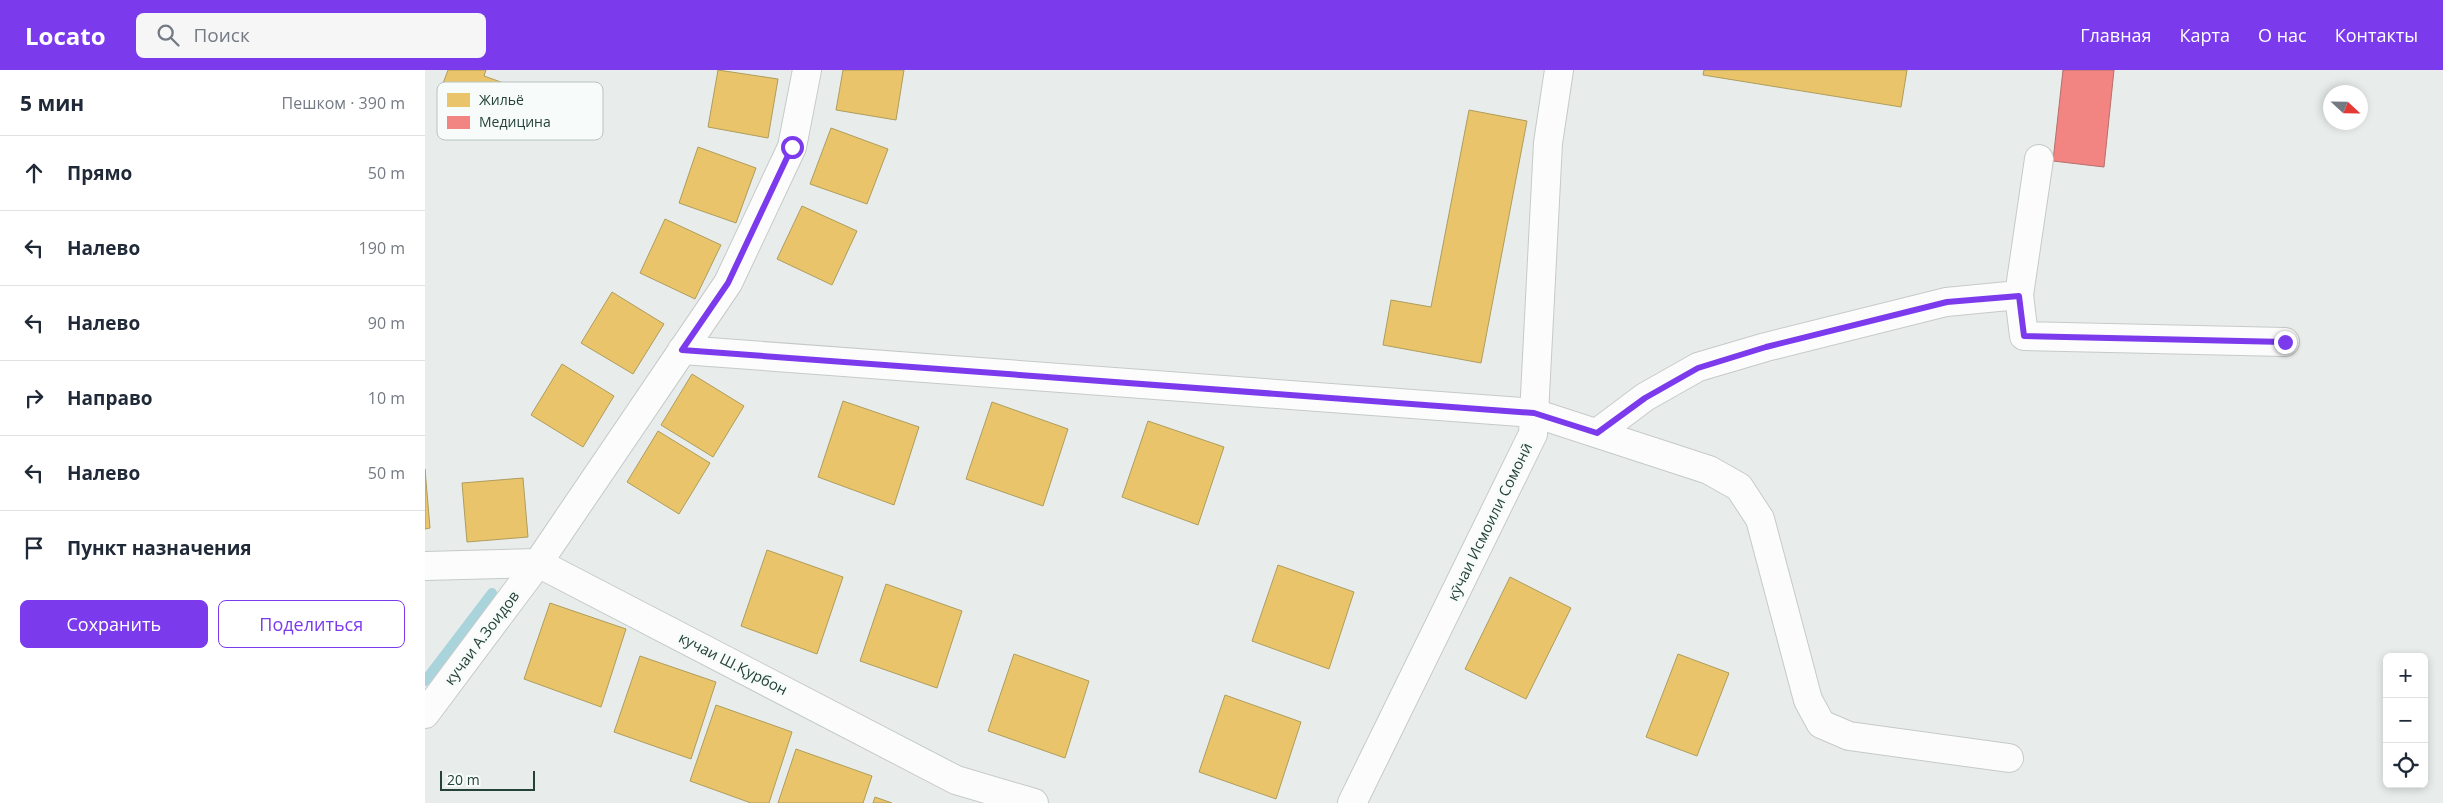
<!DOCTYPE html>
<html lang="ru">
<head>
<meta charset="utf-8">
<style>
	:root { --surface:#fff; --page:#f6f6f7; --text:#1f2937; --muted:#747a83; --line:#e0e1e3; --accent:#7c3aed }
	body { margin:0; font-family:"Open Sans",sans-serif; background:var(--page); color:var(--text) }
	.controls { position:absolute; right:15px; bottom:15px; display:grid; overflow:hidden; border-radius:8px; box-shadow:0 2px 8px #0003 }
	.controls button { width:45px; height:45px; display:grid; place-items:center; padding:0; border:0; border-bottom:1px solid var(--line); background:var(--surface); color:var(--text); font:25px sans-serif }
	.compass { position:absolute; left:1898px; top:15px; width:45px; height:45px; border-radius:50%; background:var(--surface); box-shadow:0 2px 8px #0003; rotate:112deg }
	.scale { position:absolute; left:15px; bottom:12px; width:95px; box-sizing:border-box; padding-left:5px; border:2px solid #24423a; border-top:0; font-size:14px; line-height:18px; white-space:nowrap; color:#24423a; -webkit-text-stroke:4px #f7fbf9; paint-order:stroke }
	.stop { position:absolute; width:15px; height:15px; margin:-11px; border:4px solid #7c3aed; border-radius:50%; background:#fff }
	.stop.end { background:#7c3aed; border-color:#fff; box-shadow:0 1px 5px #0008 }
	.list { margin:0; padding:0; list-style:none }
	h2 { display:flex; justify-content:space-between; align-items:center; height:65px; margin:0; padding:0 20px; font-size:21px }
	h2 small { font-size:16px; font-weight:400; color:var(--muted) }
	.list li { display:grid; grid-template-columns:32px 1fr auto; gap:15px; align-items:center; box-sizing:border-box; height:75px; padding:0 20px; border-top:1px solid var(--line) }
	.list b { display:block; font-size:19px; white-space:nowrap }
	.list em { font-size:16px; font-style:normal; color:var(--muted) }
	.actions { display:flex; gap:10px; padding:15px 20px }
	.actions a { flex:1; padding:11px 0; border:1px solid var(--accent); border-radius:8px; text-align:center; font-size:18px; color:var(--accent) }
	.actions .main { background:var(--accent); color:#fff }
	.icon { flex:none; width:28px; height:28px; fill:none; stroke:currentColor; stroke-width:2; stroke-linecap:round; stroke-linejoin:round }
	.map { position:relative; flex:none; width:2018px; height:733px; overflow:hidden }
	header { display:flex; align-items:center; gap:30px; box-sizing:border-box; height:70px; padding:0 25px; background:var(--accent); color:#fff }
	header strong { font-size:24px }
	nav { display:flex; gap:28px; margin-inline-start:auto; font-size:18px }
	.search { width:350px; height:45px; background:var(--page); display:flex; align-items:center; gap:12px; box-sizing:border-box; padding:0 18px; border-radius:8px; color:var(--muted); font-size:19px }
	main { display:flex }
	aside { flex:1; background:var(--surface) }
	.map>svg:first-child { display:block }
	.homes { fill:#e9c46a; stroke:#ae9d5c }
	.health { fill:#f28482; stroke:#b4706c }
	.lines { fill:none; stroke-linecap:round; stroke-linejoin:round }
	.stream { stroke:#a9d4db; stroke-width:10 }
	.minor-casing { stroke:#c5cac8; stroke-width:30 }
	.minor { stroke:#fcfcfc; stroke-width:28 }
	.route { stroke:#7c3aed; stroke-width:6 }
	.labels { text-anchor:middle; stroke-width:5; stroke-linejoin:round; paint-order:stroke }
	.street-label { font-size:15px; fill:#24423a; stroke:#f7fbf9 }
	.key { fill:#f7fbf9; stroke:#b8c4c0; stroke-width:1 }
	.key-label { font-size:14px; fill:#24423a }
</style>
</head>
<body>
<header>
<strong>Locato</strong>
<div class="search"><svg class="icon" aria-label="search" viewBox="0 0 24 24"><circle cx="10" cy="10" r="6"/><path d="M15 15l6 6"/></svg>Поиск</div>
<nav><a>Главная</a><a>Карта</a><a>О нас</a><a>Контакты</a></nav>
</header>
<main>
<aside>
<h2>5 мин<small>Пешком · 390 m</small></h2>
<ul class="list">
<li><svg class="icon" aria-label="ahead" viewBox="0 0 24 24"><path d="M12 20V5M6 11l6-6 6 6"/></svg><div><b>Прямо</b></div><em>50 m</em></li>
<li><svg class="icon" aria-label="left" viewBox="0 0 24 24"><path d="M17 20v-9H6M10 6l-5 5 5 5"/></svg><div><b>Налево</b></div><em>190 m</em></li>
<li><svg class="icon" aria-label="left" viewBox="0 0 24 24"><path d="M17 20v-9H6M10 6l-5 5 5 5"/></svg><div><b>Налево</b></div><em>90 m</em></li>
<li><svg class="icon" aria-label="right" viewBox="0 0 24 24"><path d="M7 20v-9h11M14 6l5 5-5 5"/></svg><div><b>Направо</b></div><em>10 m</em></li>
<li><svg class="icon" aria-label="left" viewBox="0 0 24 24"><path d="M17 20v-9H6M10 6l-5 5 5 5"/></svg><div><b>Налево</b></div><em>50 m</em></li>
<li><svg class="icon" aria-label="arrive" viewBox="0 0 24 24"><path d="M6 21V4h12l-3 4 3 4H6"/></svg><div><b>Пункт назначения</b></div></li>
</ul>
<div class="actions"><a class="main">Сохранить</a><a>Поделиться</a></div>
</aside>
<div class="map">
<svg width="2018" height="733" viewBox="0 0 2018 733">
	<rect width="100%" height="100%" fill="#e8edeb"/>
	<g class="homes">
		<path d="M23,0H61L59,6L135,33L124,65L13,27Z"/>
		<path d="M293,0L353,9L343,68L283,57Z"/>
		<path d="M418,0H479L471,50L411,40Z"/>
		<path d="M1279,0H1482L1476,37L1278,5Z"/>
		<path d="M1044,40L1102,51L1056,293L958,275L966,230L1006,237Z"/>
		<path d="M406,58L463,79L442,134L385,114Z"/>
		<path d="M273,77L331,98L311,153L254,133Z"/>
		<path d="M377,136L432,161L407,215L352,189Z"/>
		<path d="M240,149L296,175L270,229L215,203Z"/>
		<path d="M187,222L239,254L208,304L156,273Z"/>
		<path d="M137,294L189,326L158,377L106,345Z"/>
		<path d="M267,304L319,336L288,387L236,355Z"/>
		<path d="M418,331L494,357L469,435L393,407Z"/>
		<path d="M567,332L643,359L618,436L541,409Z"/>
		<path d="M723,351L799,377L773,455L697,427Z"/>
		<path d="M233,361L285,393L254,444L202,412Z"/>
		<path d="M0,399L5,458L0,459Z"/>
		<path d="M98,408L103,467L42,472L37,413Z"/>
		<path d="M342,480L418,507L392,584L316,556Z"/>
		<path d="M853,495L929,522L904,599L827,571Z"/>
		<path d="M1085,507L1146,538L1101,629L1040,599Z"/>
		<path d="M461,514L537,541L512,618L435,591Z"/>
		<path d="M125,533L201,559L176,637L99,609Z"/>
		<path d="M589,584L664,611L640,688L563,661Z"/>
		<path d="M1253,584L1304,603L1272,686L1221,667Z"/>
		<path d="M215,586L291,612L266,689L189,662Z"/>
		<path d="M800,625L876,652L851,729L774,702Z"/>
		<path d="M291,635L367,662L344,733H326L265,711Z"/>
		<path d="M371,679L447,706L438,733H353Z"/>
		<path d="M450,727L467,733H448Z"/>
	</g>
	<path class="health" d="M1638,0H1689L1679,97L1628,91Z"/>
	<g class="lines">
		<path class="stream" d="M0,611L67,523"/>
		<g class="minor-casing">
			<g id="minor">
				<path d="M1594,225L1599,266L1860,272"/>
				<path d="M257,280L1109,343L1284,400L1314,417L1335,449L1383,630L1396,654L1424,666L1584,688"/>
				<path d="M1172,363L1220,327L1273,297L1341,277L1521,232L1594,225L1614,89"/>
				<path d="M0,496L113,493L531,710L609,733"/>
				<path d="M0,644L113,493L303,213L367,77L382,0"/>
				<path d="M927,733L1108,364L1123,73L1134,0"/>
			</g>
		</g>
		<use href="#minor" class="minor"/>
	</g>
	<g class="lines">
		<path class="route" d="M367,77L303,213L257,280L1109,343L1172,363L1220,328L1273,298L1341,277L1522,232L1594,226L1599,266L1860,272"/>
	</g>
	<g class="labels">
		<g class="street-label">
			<text transform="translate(1065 452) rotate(-64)" y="5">кӯчаи Исмоили Сомонӣ</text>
			<text transform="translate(57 568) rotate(-53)" y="5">кучаи А.Зоидов</text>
			<text transform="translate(308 594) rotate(27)" y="5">кучаи Ш.Қурбон</text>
		</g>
	</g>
	<rect x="12" y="12" width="166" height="58" rx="8" class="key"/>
	<rect x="22" y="23" width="23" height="14" fill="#e9c46a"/>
	<rect x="22" y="46" width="23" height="13" fill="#f28482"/>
	<g class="key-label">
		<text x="54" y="35">Жильё</text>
		<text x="54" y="57">Медицина</text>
	</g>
</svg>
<div class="controls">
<button>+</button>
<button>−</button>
<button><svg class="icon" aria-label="locate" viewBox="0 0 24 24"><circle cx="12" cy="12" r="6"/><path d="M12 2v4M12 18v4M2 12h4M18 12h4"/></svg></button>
</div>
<svg class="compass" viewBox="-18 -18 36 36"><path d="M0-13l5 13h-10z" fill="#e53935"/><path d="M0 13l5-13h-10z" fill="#747a83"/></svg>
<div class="scale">20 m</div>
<div class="stop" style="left:367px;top:77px"></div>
<div class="stop end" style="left:1860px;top:272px"></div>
</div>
</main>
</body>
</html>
